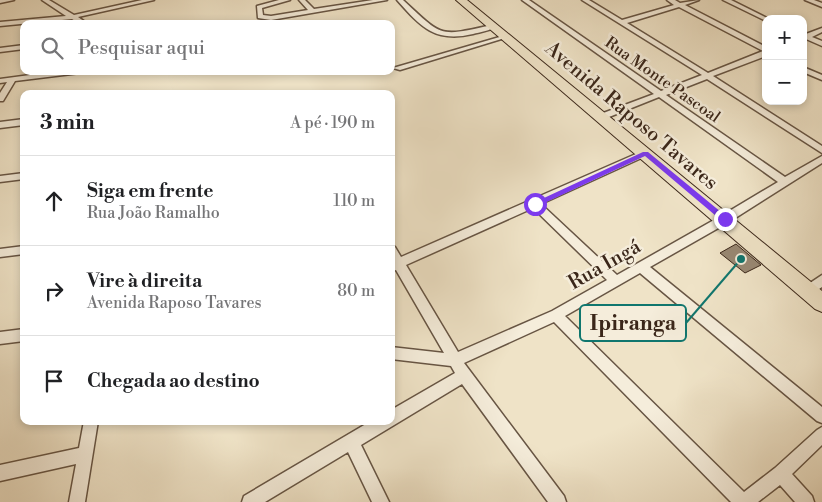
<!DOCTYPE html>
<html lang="pt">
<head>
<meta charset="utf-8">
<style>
	:root { --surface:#fff; --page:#f6f6f6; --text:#202124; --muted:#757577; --line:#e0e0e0 }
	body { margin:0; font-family:"Libre Bodoni",serif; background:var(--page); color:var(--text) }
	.controls { position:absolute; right:15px; top:15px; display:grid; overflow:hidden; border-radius:10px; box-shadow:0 2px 8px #0003 }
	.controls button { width:45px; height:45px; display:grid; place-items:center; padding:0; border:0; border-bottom:1px solid var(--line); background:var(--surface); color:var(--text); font:25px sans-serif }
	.stop { position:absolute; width:15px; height:15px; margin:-11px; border:4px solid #7c3aed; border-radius:50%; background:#fff }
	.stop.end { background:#7c3aed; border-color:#fff; box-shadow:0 1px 5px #0008 }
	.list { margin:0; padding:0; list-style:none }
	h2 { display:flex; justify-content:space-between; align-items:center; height:65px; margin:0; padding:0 20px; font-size:21px }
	h2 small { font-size:16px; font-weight:400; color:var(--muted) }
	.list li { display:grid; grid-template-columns:32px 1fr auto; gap:15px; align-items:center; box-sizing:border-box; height:90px; padding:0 20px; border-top:1px solid var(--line) }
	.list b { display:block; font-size:19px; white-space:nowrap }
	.list p { margin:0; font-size:16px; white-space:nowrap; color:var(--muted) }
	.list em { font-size:16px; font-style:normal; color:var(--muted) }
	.icon { flex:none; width:28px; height:28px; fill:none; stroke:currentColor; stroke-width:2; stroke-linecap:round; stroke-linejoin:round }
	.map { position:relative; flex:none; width:822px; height:502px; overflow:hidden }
	.search { position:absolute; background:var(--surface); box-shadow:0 2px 8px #0003; left:20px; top:20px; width:375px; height:55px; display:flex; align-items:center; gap:12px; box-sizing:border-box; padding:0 18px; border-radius:10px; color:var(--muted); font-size:19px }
	.panel { position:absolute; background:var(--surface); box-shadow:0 2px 8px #0003; left:20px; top:90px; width:375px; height:335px; border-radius:10px }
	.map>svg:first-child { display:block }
	.building { fill:#988873; stroke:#3a2619 }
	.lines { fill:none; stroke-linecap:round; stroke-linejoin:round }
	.street-casing { stroke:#675544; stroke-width:3 }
	.primary-casing { stroke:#3a2619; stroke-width:2 }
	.street { fill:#f5eddb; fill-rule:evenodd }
	.primary { fill:#efe3c7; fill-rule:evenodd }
	.route { fill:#7c3aed }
	.labels { text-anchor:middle; stroke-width:5; stroke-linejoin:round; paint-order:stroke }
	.far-street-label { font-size:16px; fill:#3a2619; stroke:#f5eddb }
	.street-label { font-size:20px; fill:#3a2619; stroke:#f5eddb }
	.leader { fill:none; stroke:#0f766e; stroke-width:2 }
	.callout-dot { fill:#0f766e; stroke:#f5eddb; stroke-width:2 }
	.callout { fill:#f5eddb; stroke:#0f766e; stroke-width:2 }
	.callout-label { font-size:21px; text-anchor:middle; font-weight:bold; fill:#3a2619 }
</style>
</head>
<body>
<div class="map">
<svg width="822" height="502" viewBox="0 0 822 502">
	<rect width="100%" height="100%" fill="#efe3c7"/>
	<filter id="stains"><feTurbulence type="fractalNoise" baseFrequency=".004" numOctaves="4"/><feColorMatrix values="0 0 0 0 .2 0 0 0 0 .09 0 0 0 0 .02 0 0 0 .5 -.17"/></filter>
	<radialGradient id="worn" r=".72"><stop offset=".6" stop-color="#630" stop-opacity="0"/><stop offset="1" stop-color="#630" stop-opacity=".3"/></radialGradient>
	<path class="building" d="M736,244L761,265L745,273L720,253Z"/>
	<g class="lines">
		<g class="street-casing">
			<g id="street">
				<path d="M0,0H14L0,3Z"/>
				<path d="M42,0H49L74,15L142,0H154L78,17L88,24H80L72,19L0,26V22L66,16Z"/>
				<path d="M279,0H290L262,8L263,15L271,16L308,10L299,0H305L314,9L373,0H387L271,20L258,18L257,6Z"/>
				<path d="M397,0H403C443,37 438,37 492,25L495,27C489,31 480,32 473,34C435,43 421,27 397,0Z"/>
				<path d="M522,0H529L661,91L702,75L582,0H589L622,20L674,5L667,0H675L680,3L699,0L685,5L766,47V56L713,76L822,146V153L707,79L666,95L785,177L822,156V163L729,222L650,267L822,407V423L817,421L640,273L565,316L744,492L775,468L817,430L822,427V445L792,474L812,496L814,502H795L780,485L758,502H731L554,322L464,363L564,496L566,502H548L462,384L361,445L389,502H372L348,452L265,502H242L244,496L371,421H391V410L455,373L451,366L391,359V347L444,353L396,270L391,271V246L395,247L401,257L645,150L648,151V155L541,204L617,275L721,216L778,182L659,97L604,119H598V115L654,94ZM679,7L763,51L708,73L627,23ZM533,208L607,280L552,311L458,352L406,265Z"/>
				<path d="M723,0H731L769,19L764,20Z"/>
				<path d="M805,0H814L822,3V7Z"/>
				<path d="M822,28V32L812,37L822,41V46L806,39L803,40V33L806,34Z"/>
				<path d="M503,36L508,37L400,70L393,68Z"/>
				<path d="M24,45V49L0,52V48Z"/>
				<path d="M803,67L822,75V80L803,72Z"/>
				<path d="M60,71H84L80,73L15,81L3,101H0V93L7,82L0,83V79Z"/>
				<path d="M24,119V125L0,128V122Z"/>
				<path d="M24,173V179L0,182V176Z"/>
				<path d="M24,246V254L0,257V249Z"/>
				<path d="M822,275V287C816,291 812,297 804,295L802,291L804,287Z"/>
				<path d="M24,329V341L0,344V332Z"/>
				<path d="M84,421H98L85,502H69L76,464L0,481V465L79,448Z"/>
			</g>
		</g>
		<g class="primary-casing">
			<path id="primary" d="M456,0H467L822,291V312L815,309Z"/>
		</g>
		<use href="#street" class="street"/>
		<use href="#primary" class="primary"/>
	</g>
	<path class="route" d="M643,152H648L727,217V221H722L645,156L538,206L531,204Z"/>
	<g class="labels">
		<g class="far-street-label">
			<text transform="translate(663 79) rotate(35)" y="6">Rua Monte Pascoal</text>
		</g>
		<g class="street-label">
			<text transform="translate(632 115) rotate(40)" y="7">Avenida Raposo Tavares</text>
			<text transform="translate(604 264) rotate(-30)" y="7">Rua Ingá</text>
		</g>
	</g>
	<path class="leader" d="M741 259L686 323"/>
	<circle class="callout-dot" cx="741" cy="259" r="5"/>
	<rect class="callout" x="580" y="305" width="106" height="36" rx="5"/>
	<g class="callout-label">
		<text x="633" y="330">Ipiranga</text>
	</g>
	<rect width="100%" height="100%" filter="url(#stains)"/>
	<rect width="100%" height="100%" fill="url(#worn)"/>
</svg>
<div class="controls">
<button>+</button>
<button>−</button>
</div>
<div class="stop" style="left:535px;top:204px"></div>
<div class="stop end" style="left:725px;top:219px"></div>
<div class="search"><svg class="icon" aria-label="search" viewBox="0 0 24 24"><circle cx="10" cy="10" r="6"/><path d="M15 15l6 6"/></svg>Pesquisar aqui</div>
<section class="panel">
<h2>3 min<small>A pé · 190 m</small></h2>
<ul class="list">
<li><svg class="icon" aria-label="ahead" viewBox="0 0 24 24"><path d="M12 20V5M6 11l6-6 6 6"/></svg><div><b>Siga em frente</b><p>Rua João Ramalho</p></div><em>110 m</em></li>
<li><svg class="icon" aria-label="right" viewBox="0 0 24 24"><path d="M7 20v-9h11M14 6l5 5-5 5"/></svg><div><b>Vire à direita</b><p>Avenida Raposo Tavares</p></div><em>80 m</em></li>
<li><svg class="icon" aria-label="arrive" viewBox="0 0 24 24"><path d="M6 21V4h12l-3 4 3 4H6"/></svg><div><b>Chegada ao destino</b></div></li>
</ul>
</section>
</div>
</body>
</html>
